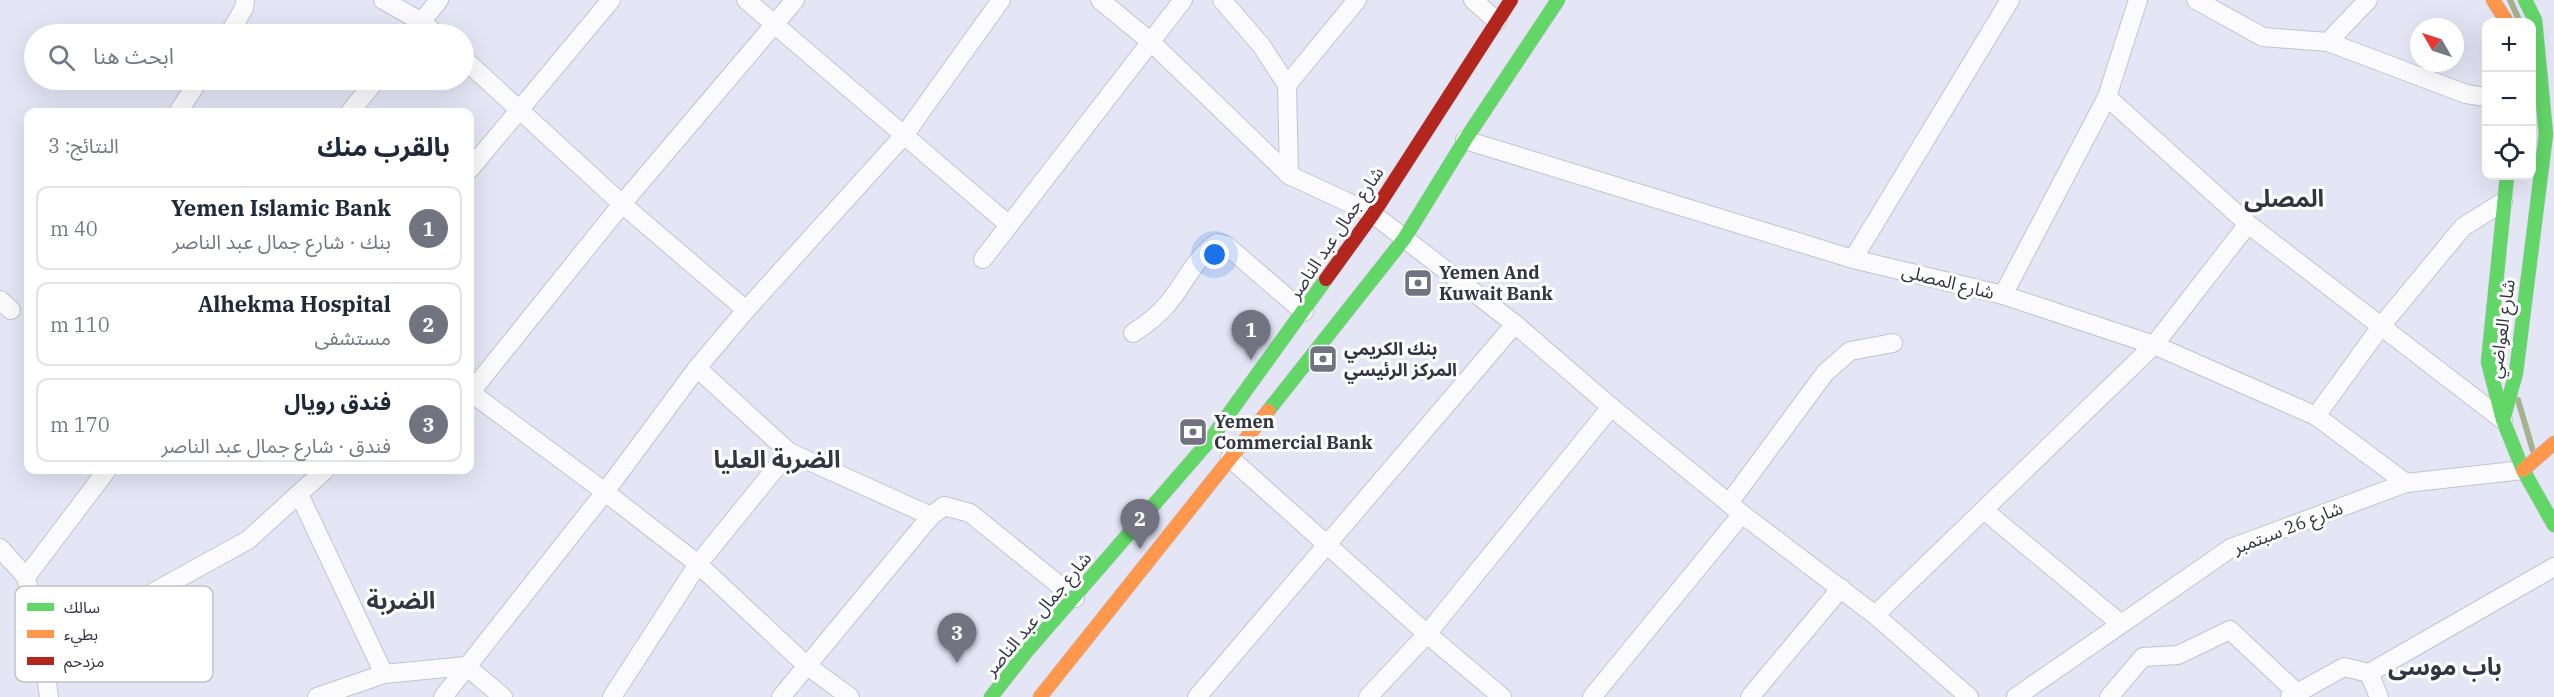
<!DOCTYPE html>
<html lang="ar">
<head>
<meta charset="utf-8">
<style>
	:root { --surface:#fff; --page:#f6f6f7; --text:#1f2937; --muted:#747a83; --line:#e0e1e3; --accent:#717381 }
	body { margin:0; font-family:"IBM Plex Serif","Noto Sans Arabic",serif; background:var(--page); color:var(--text); direction:rtl }
	.controls { position:absolute; right:18px; top:18px; display:grid; overflow:hidden; border-radius:12px; box-shadow:0 6px 24px #0002 }
	.controls button { width:54px; height:54px; display:grid; place-items:center; padding:0; border:0; border-bottom:2px solid var(--line); background:var(--surface); color:var(--text); font:30px sans-serif }
	.compass { position:absolute; left:2410px; top:18px; width:54px; height:54px; border-radius:50%; background:var(--surface); box-shadow:0 6px 24px #0002; rotate:309deg }
	.you { position:absolute; left:1215px; top:255px; width:21px; height:21px; margin:-15px; border:4px solid #fff; border-radius:50%; background:#1a73e8; box-shadow:0 0 0 9px #1a73e833 }
	.badge { display:grid; place-items:center; width:39px; height:39px; border-radius:50%; background:var(--accent); color:#fff; font-size:20px; font-weight:700 }
	.pin { position:absolute; translate:-50% -50px; filter:drop-shadow(0 2px 3px #0008) }
	.pin::after { content:''; position:absolute; top:32px; width:21px; height:18px; background:inherit; clip-path:polygon(0 0,100% 0,50% 100%) }
	.list { margin:0; padding:0; list-style:none }
	h2 { display:flex; justify-content:space-between; align-items:center; height:78px; margin:0; padding:0 24px; font-size:26px }
	h2 small { font-size:20px; font-weight:400; color:var(--muted) }
	.list li { display:grid; grid-template-columns:39px 1fr auto; gap:18px; align-items:center; box-sizing:border-box; height:84px; margin:0 12px 12px; padding:0 12px; border:2px solid var(--line); border-radius:12px }
	.list b { display:block; font-size:22px; white-space:nowrap }
	.list p { margin:0; font-size:20px; white-space:nowrap; color:var(--muted) }
	.list em { font-size:20px; font-style:normal; color:var(--muted) }
	.icon { flex:none; width:33px; height:33px; fill:none; stroke:currentColor; stroke-width:2; stroke-linecap:round; stroke-linejoin:round }
	.map { position:relative; flex:none; width:2554px; height:697px; overflow:hidden; direction:ltr }
	.search { position:absolute; background:var(--surface); box-shadow:0 6px 24px #0002; left:24px; top:24px; width:450px; height:66px; display:flex; align-items:center; gap:15px; box-sizing:border-box; padding:0 21px; border-radius:33px; color:var(--muted); font-size:22px }
	.panel { position:absolute; background:var(--surface); box-shadow:0 6px 24px #0002; left:24px; top:108px; width:450px; height:366px; border-radius:12px; direction:rtl }
	.map>svg:first-child { display:block }
	.lines { fill:none; stroke-linecap:round; stroke-linejoin:round }
	.stream { stroke:#a4b28e; stroke-width:6 }
	.street-casing { stroke:#c1c3d1; stroke-width:20 }
	.fast-casing { stroke:#c1c3d1; stroke-width:15 }
	.slow-casing { stroke:#c1c3d1; stroke-width:15 }
	.jam-casing { stroke:#c1c3d1; stroke-width:15 }
	.street { stroke:#fbfbfe; stroke-width:18 }
	.fast { stroke:#63d668; stroke-width:14 }
	.slow { stroke:#ff974d; stroke-width:14 }
	.jam { stroke:#b3261e; stroke-width:14 }
	.labels { text-anchor:middle; stroke-width:6; stroke-linejoin:round; paint-order:stroke }
	.street-label { font-size:18px; fill:#333542; stroke:#fff }
	.poi-label { font-size:18px; font-weight:bold; fill:#333542; stroke:#fff; text-anchor:start }
	.district-label { font-size:24px; font-weight:bold; fill:#333542; stroke:#fff }
	.key { fill:#fff; stroke:#c2c2c6; stroke-width:1.5 }
	.key-label { font-size:16px; fill:#333542 }
</style>
</head>
<body>
<div class="map">
<svg width="2554" height="697" viewBox="0 0 2554 697">
	<rect width="100%" height="100%" fill="#e4e6f6"/>
	<g class="lines">
		<g class="stream">
			<path d="M2510,0L2520,22"/>
			<path d="M2532,122V131"/>
			<path d="M2518,400L2533,451"/>
		</g>
		<g class="street-casing">
			<g id="street">
				<path d="M383,0L422,22L436,34"/>
				<path d="M746,0L1009,225"/>
				<path d="M1100,0L1151,42L1289,175L1373,214L1515,324L1611,407L1742,514L1875,615L1969,697"/>
				<path d="M1222,0L1261,45L1287,85L1289,175"/>
				<path d="M1473,0L1497,21"/>
				<path d="M2196,0L2263,37L2328,42L2466,94L2486,97"/>
				<path d="M229,34L244,8L245,0"/>
				<path d="M412,34L439,0"/>
				<path d="M2328,42L2368,0"/>
				<path d="M464,59L622,204L746,310"/>
				<path d="M1287,85L1357,0"/>
				<path d="M2107,97L2248,224L2503,420"/>
				<path d="M178,112L199,80"/>
				<path d="M350,112L376,80"/>
				<path d="M1465,140L1853,259L2003,295L2154,345L2316,416L2406,483"/>
				<path d="M470,169L611,0"/>
				<path d="M983,259L1183,0"/>
				<path d="M1853,259L2010,0"/>
				<path d="M2003,295L2107,97L2138,0"/>
				<path d="M0,300L11,310"/>
				<path d="M1133,333C1147,324 1159,315 1169,302C1185,283 1196,256 1217,243L1226,245L1304,312"/>
				<path d="M697,368L789,452L931,516"/>
				<path d="M470,392L605,492L698,564L806,665L850,697"/>
				<path d="M470,393L622,204L795,0"/>
				<path d="M2316,416L2382,325L2463,227L2503,202"/>
				<path d="M1230,458L1427,634L1502,697"/>
				<path d="M299,494L384,674"/>
				<path d="M1729,503L1825,373L1850,351L1893,343"/>
				<path d="M1985,511L2121,624"/>
				<path d="M0,548L26,577"/>
				<path d="M1875,615L2154,345L2248,224"/>
				<path d="M43,653L248,540L325,470"/>
				<path d="M2369,673L2379,697"/>
				<path d="M49,697L43,653L26,577L107,470"/>
				<path d="M317,697L384,674L466,666L503,697"/>
				<path d="M443,697L605,492L697,368L746,310L905,134L1001,0"/>
				<path d="M612,697L698,564L789,452"/>
				<path d="M781,697L931,516L944,506L970,513L1075,598"/>
				<path d="M1197,697L1515,324"/>
				<path d="M1368,697L1427,634L1611,407"/>
				<path d="M1592,697L1742,514"/>
				<path d="M1750,697L1841,588"/>
				<path d="M2016,697L2231,548L2406,483L2523,470"/>
				<path d="M2109,697L2143,657L2178,655L2230,630L2296,692"/>
				<path d="M2290,697L2344,667L2369,673L2554,567"/>
			</g>
		</g>
		<g class="fast-casing">
			<g id="fast">
				<path d="M2507,176L2488,362L2503,420L2523,470L2554,525"/>
				<path d="M1268,411L1404,239L1465,140L1558,0"/>
				<path d="M2503,420L2516,373L2546,134L2535,20L2525,0"/>
				<path d="M991,697L1027,651L1210,440L1326,279"/>
			</g>
		</g>
		<g class="slow-casing">
			<g id="slow">
				<path d="M2493,0L2507,22"/>
				<path d="M2523,470L2554,443"/>
				<path d="M1040,697L1268,411"/>
			</g>
		</g>
		<g class="jam-casing">
			<path id="jam" d="M1326,279L1373,214L1511,0"/>
		</g>
		<use href="#street" class="street"/>
		<use href="#fast" class="fast"/>
		<use href="#slow" class="slow"/>
		<use href="#jam" class="jam"/>
	</g>
	<defs>
		<g id="bank-square" transform="scale(1.5)"><rect x="-9" y="-9" width="18" height="18" rx="4" fill="#717381" stroke="#fff"/><path d="M-6-4H6V4H-6ZM0-2.3a2.3 2.3 0 1 0 0 4.6a2.3 2.3 0 1 0 0-4.6Z" fill="#fff"/></g>
	</defs>
	<g fill-rule="evenodd">
		<use href="#bank-square" x="1418" y="283"/>
		<use href="#bank-square" x="1323" y="359"/>
		<use href="#bank-square" x="1193" y="432"/>
	</g>
	<g class="labels">
		<g class="street-label">
			<text transform="translate(1336 233) rotate(-56)" y="6">شارع جمال عبد الناصر</text>
			<text transform="translate(1948 282) rotate(14)" y="6">شارع المصلى</text>
			<text transform="translate(2502 329) rotate(-82)" y="6">شارع العواضي</text>
			<text transform="translate(2288 528) rotate(-21)" y="6">شارع 26 سبتمبر</text>
			<text transform="translate(1038 614) rotate(-50)" y="6">شارع جمال عبد الناصر</text>
		</g>
		<g class="poi-label">
			<text x="1439" y="279">Yemen And<tspan x="1439" dy="21">Kuwait Bank</tspan></text>
			<text x="1344" y="355">بنك الكريمي<tspan x="1344" dy="21">المركز الرئيسي</tspan></text>
			<text x="1214" y="428">Yemen<tspan x="1214" dy="21">Commercial Bank</tspan></text>
		</g>
		<g class="district-label">
			<text x="2284" y="207">المصلى</text>
			<text x="777" y="468">الضربة العليا</text>
			<text x="401" y="609">الضربة</text>
			<text x="2445" y="675">باب موسى</text>
		</g>
	</g>
	<rect x="15" y="586" width="198" height="96" rx="9" class="key"/>
	<rect x="27" y="603" width="27" height="8" fill="#63d668"/>
	<rect x="27" y="630" width="27" height="8" fill="#ff974d"/>
	<rect x="27" y="657" width="27" height="8" fill="#b3261e"/>
	<g class="key-label">
		<text x="64" y="613">سالك</text>
		<text x="64" y="640">بطيء</text>
		<text x="64" y="667">مزدحم</text>
	</g>
</svg>
<div class="controls">
<button>+</button>
<button>−</button>
<button><svg class="icon" aria-label="locate" viewBox="0 0 24 24"><circle cx="12" cy="12" r="6"/><path d="M12 2v4M12 18v4M2 12h4M18 12h4"/></svg></button>
</div>
<svg class="compass" viewBox="-18 -18 36 36"><path d="M0-13l5 13h-10z" fill="#e53935"/><path d="M0 13l5-13h-10z" fill="#747a83"/></svg>
<div class="you"></div>
<div class="pin badge" style="left:1251px;top:360px">1</div>
<div class="pin badge" style="left:1140px;top:549px">2</div>
<div class="pin badge" style="left:957px;top:663px">3</div>
<div class="search"><svg class="icon" aria-label="search" viewBox="0 0 24 24"><circle cx="10" cy="10" r="6"/><path d="M15 15l6 6"/></svg>ابحث هنا</div>
<section class="panel">
<h2>بالقرب منك<small>النتائج: 3</small></h2>
<ul class="list">
<li><span class="badge">1</span><div><b>Yemen Islamic Bank</b><p>بنك · شارع جمال عبد الناصر</p></div><em>40 m</em></li>
<li><span class="badge">2</span><div><b>Alhekma Hospital</b><p>مستشفى</p></div><em>110 m</em></li>
<li><span class="badge">3</span><div><b>فندق رويال</b><p>فندق · شارع جمال عبد الناصر</p></div><em>170 m</em></li>
</ul>
</section>
</div>
</body>
</html>
